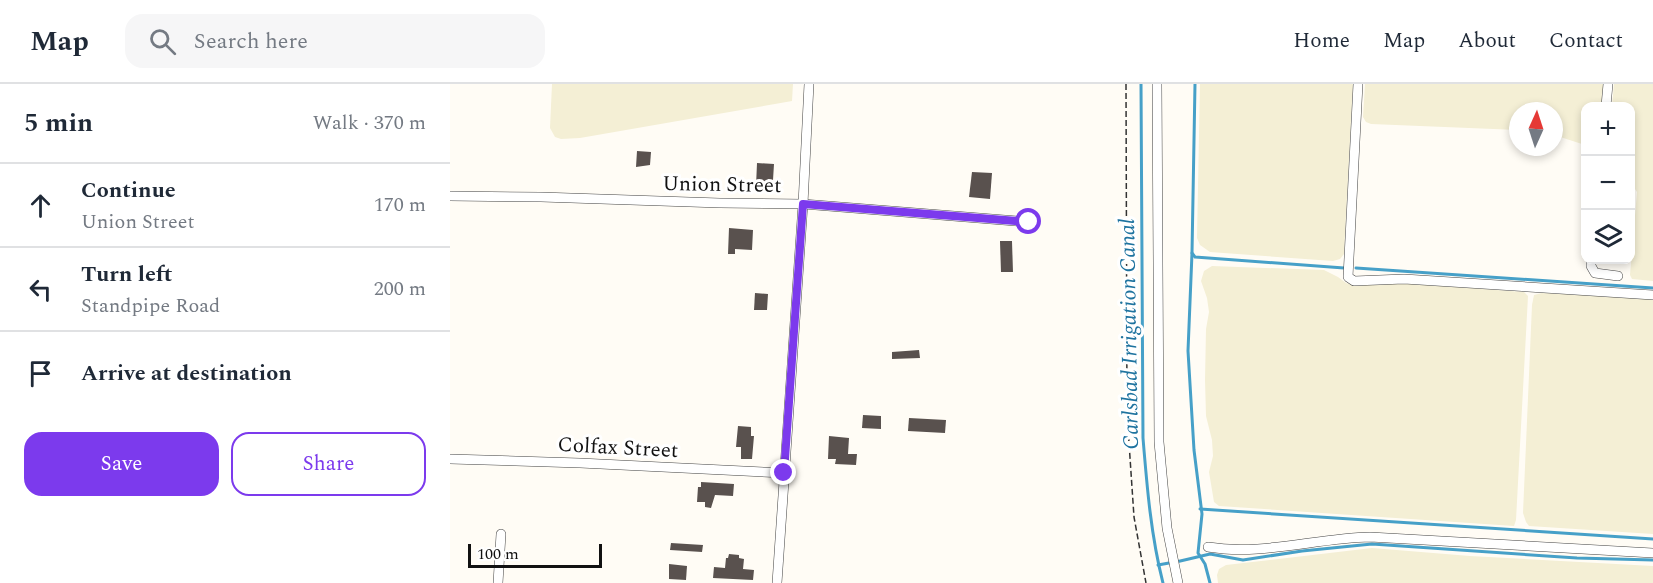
<!DOCTYPE html>
<html lang="en">
<head>
<meta charset="utf-8">
<style>
	:root { --surface:#fff; --page:#f6f6f7; --text:#1f2937; --muted:#747a83; --line:#e0e1e3; --accent:#7c3aed }
	body { margin:0; font-family:Spectral,serif; background:var(--page); color:var(--text) }
	.controls { position:absolute; right:18px; top:18px; display:grid; overflow:hidden; border-radius:12px; box-shadow:0 3px 9px #0003 }
	.controls button { width:54px; height:54px; display:grid; place-items:center; padding:0; border:0; border-bottom:2px solid var(--line); background:var(--surface); color:var(--text); font:30px sans-serif }
	.compass { position:absolute; left:1059px; top:18px; width:54px; height:54px; border-radius:50%; background:var(--surface); box-shadow:0 3px 9px #0003; rotate:3deg }
	.scale { position:absolute; left:18px; bottom:15px; width:134px; box-sizing:border-box; padding-left:6px; border:3px solid #111; border-top:0; font-size:16px; line-height:21px; white-space:nowrap; color:#111; -webkit-text-stroke:4px #fff; paint-order:stroke }
	.stop { position:absolute; width:18px; height:18px; margin:-14px; border:4px solid #7c3aed; border-radius:50%; background:#fff }
	.stop.end { background:#7c3aed; border-color:#fff; box-shadow:0 2px 6px #0008 }
	.list { margin:0; padding:0; list-style:none }
	h2 { display:flex; justify-content:space-between; align-items:center; height:78px; margin:0; padding:0 24px; font-size:26px }
	h2 small { font-size:20px; font-weight:400; color:var(--muted) }
	.list li { display:grid; grid-template-columns:39px 1fr auto; gap:18px; align-items:center; box-sizing:border-box; height:84px; padding:0 24px; border-top:2px solid var(--line) }
	.list b { display:block; font-size:22px; white-space:nowrap }
	.list p { margin:0; font-size:20px; white-space:nowrap; color:var(--muted) }
	.list em { font-size:20px; font-style:normal; color:var(--muted) }
	.actions { display:flex; gap:12px; padding:18px 24px }
	.actions a { flex:1; padding:14px 0; border:2px solid var(--accent); border-radius:18px; text-align:center; font-size:21px; color:var(--accent) }
	.actions .main { background:var(--accent); color:#fff }
	.icon { flex:none; width:33px; height:33px; fill:none; stroke:currentColor; stroke-width:2; stroke-linecap:round; stroke-linejoin:round }
	.map { position:relative; flex:none; width:1203px; height:499px; overflow:hidden }
	header { display:flex; align-items:center; gap:36px; box-sizing:border-box; height:84px; padding:0 30px; background:var(--surface); border-bottom:2px solid var(--line) }
	header strong { font-size:28px }
	nav { display:flex; gap:33px; margin-inline-start:auto; font-size:21px }
	.search { width:420px; height:54px; background:var(--page); display:flex; align-items:center; gap:15px; box-sizing:border-box; padding:0 21px; border-radius:18px; color:var(--muted); font-size:22px }
	main { display:flex }
	aside { flex:1; background:var(--surface) }
	.map>svg:first-child { display:block }
	.farmland { fill:#f4efd5 }
	.lines { fill:none; stroke-linecap:round; stroke-linejoin:round }
	.stream { stroke:#46a0c8; stroke-width:3 }
	.building { fill:#59514e }
	.minor-casing { stroke:#444; stroke-width:10 }
	.path { stroke:#333; stroke-width:1.5; stroke-dasharray:6 3; stroke-linecap:butt }
	.minor { stroke:#fff; stroke-width:9 }
	.route { stroke:#7c3aed; stroke-width:8 }
	.labels { text-anchor:middle; stroke-width:6; stroke-linejoin:round; paint-order:stroke }
	.street-label { font-size:21px; fill:#111; stroke:#fff }
	.water-label { font-size:22px; font-style:italic; fill:#1e739f; stroke:#fff }
</style>
</head>
<body>
<header>
<strong>Map</strong>
<div class="search"><svg class="icon" aria-label="search" viewBox="0 0 24 24"><circle cx="10" cy="10" r="6"/><path d="M15 15l6 6"/></svg>Search here</div>
<nav><a>Home</a><a>Map</a><a>About</a><a>Contact</a></nav>
</header>
<main>
<aside>
<h2>5 min<small>Walk · 370 m</small></h2>
<ul class="list">
<li><svg class="icon" aria-label="ahead" viewBox="0 0 24 24"><path d="M12 20V5M6 11l6-6 6 6"/></svg><div><b>Continue</b><p>Union Street</p></div><em>170 m</em></li>
<li><svg class="icon" aria-label="left" viewBox="0 0 24 24"><path d="M17 20v-9H6M10 6l-5 5 5 5"/></svg><div><b>Turn left</b><p>Standpipe Road</p></div><em>200 m</em></li>
<li><svg class="icon" aria-label="arrive" viewBox="0 0 24 24"><path d="M6 21V4h12l-3 4 3 4H6"/></svg><div><b>Arrive at destination</b></div></li>
</ul>
<div class="actions"><a class="main">Save</a><a>Share</a></div>
</aside>
<div class="map">
<svg width="1203" height="499" viewBox="0 0 1203 499">
	<rect width="100%" height="100%" fill="#fffcf5"/>
	<g class="farmland">
		<path d="M102,0H343L342,17L130,54L111,55L105,53L100,44Z"/>
		<path d="M750,0H903L894,170L890,175L883,177L760,168L750,161L747,154Z"/>
		<path d="M915,0H1154L1152,22H1136L1135,61L1104,51V27H1068V46L921,40L916,38L913,33Z"/>
		<path d="M1164,0H1203V197L1182,195L1180,191L1187,108L1181,99L1180,22H1162Z"/>
		<path d="M762,182L874,186L888,193L896,199L908,202L937,198L1074,208L1078,212L1066,436L1064,442L769,422L764,418L759,388L763,372L762,356L756,332L755,296L756,245L759,228L757,214L751,197L754,187Z"/>
		<path d="M1092,209L1203,214V450L1079,442L1076,438L1073,429L1082,221L1084,211Z"/>
		<path d="M922,464L1020,472L1203,482V499H768L767,491L769,485L776,481Z"/>
	</g>
	<g class="lines">
		<g class="stream">
			<path d="M691,0L693,354C697,403 701,452 713,499"/>
			<path d="M745,0L742,169L745,173L894,184"/>
			<path d="M742,169L738,267L744,366L752,430L748,469L755,480L760,499"/>
			<path d="M906,184L1203,204"/>
			<path d="M750,425L1203,455"/>
			<path d="M726,478L760,470L793,476L852,467L922,460L1127,474L1203,476"/>
			<path d="M708,481L719,479"/>
		</g>
	</g>
	<g class="building">
		<path d="M187,67L201,68L200,81L186,83Z"/>
		<path d="M307,79L324,80L323,96L318,95L317,103L306,102Z"/>
		<path d="M522,88L542,89L540,115L519,113Z"/>
		<path d="M279,144L303,146L302,166L285,165V170H278Z"/>
		<path d="M550,157H562L563,188H551Z"/>
		<path d="M305,209L318,210L317,226H304Z"/>
		<path d="M469,266L470,274L442,275V268Z"/>
		<path d="M413,331L431,332V345L412,344Z"/>
		<path d="M459,334L496,336L495,349L458,347Z"/>
		<path d="M288,342L301,343V352H304L302,375H291V363H286Z"/>
		<path d="M379,352L399,354L398,370H407L406,381L385,380L386,375H378Z"/>
		<path d="M251,398L284,400L283,412L265,411L261,424L255,423V418H247L248,403H251Z"/>
		<path d="M221,459L253,461L252,468L220,466Z"/>
		<path d="M279,470L289,471V474L294,475L293,485L304,486L303,496L263,494L264,483L275,484L276,474H278Z"/>
		<path d="M219,480L237,482L236,496L219,495Z"/>
	</g>
	<g class="lines">
		<g class="minor-casing">
			<g id="minor">
				<path d="M707,0L709,358L717,444L728,499"/>
				<path d="M908,0L898,193L904,197L954,195L1203,211"/>
				<path d="M1156,22L1158,0"/>
				<path d="M0,112L91,113L270,119L353,120L579,138"/>
				<path d="M1141,176V182L1145,189L1168,192"/>
				<path d="M0,375L130,379L334,389"/>
				<path d="M758,463C812,472 866,454 920,453L1203,469"/>
				<path d="M48,499L51,450"/>
				<path d="M327,499L353,120L359,0"/>
			</g>
		</g>
		<path class="path" d="M676,0L677,329L684,433L696,499"/>
		<use href="#minor" class="minor"/>
	</g>
	<g class="lines">
		<path class="route" d="M334,389L353,120L579,138"/>
	</g>
	<g class="labels">
		<g class="street-label">
			<text transform="translate(272 100) rotate(1)" y="7">Union Street</text>
			<text transform="translate(168 363) rotate(3)" y="7">Colfax Street</text>
		</g>
		<g class="water-label">
			<text transform="translate(678 250) rotate(-91)" y="8">Carlsbad Irrigation Canal</text>
		</g>
	</g>
</svg>
<div class="controls">
<button>+</button>
<button>−</button>
<button><svg class="icon" aria-label="layers" viewBox="0 0 24 24"><path d="M12 4l9 5-9 5-9-5zM3 14l9 5 9-5"/></svg></button>
</div>
<svg class="compass" viewBox="-18 -18 36 36"><path d="M0-13l5 13h-10z" fill="#e53935"/><path d="M0 13l5-13h-10z" fill="#747a83"/></svg>
<div class="scale">100 m</div>
<div class="stop" style="left:579px;top:138px"></div>
<div class="stop end" style="left:334px;top:389px"></div>
</div>
</main>
</body>
</html>
